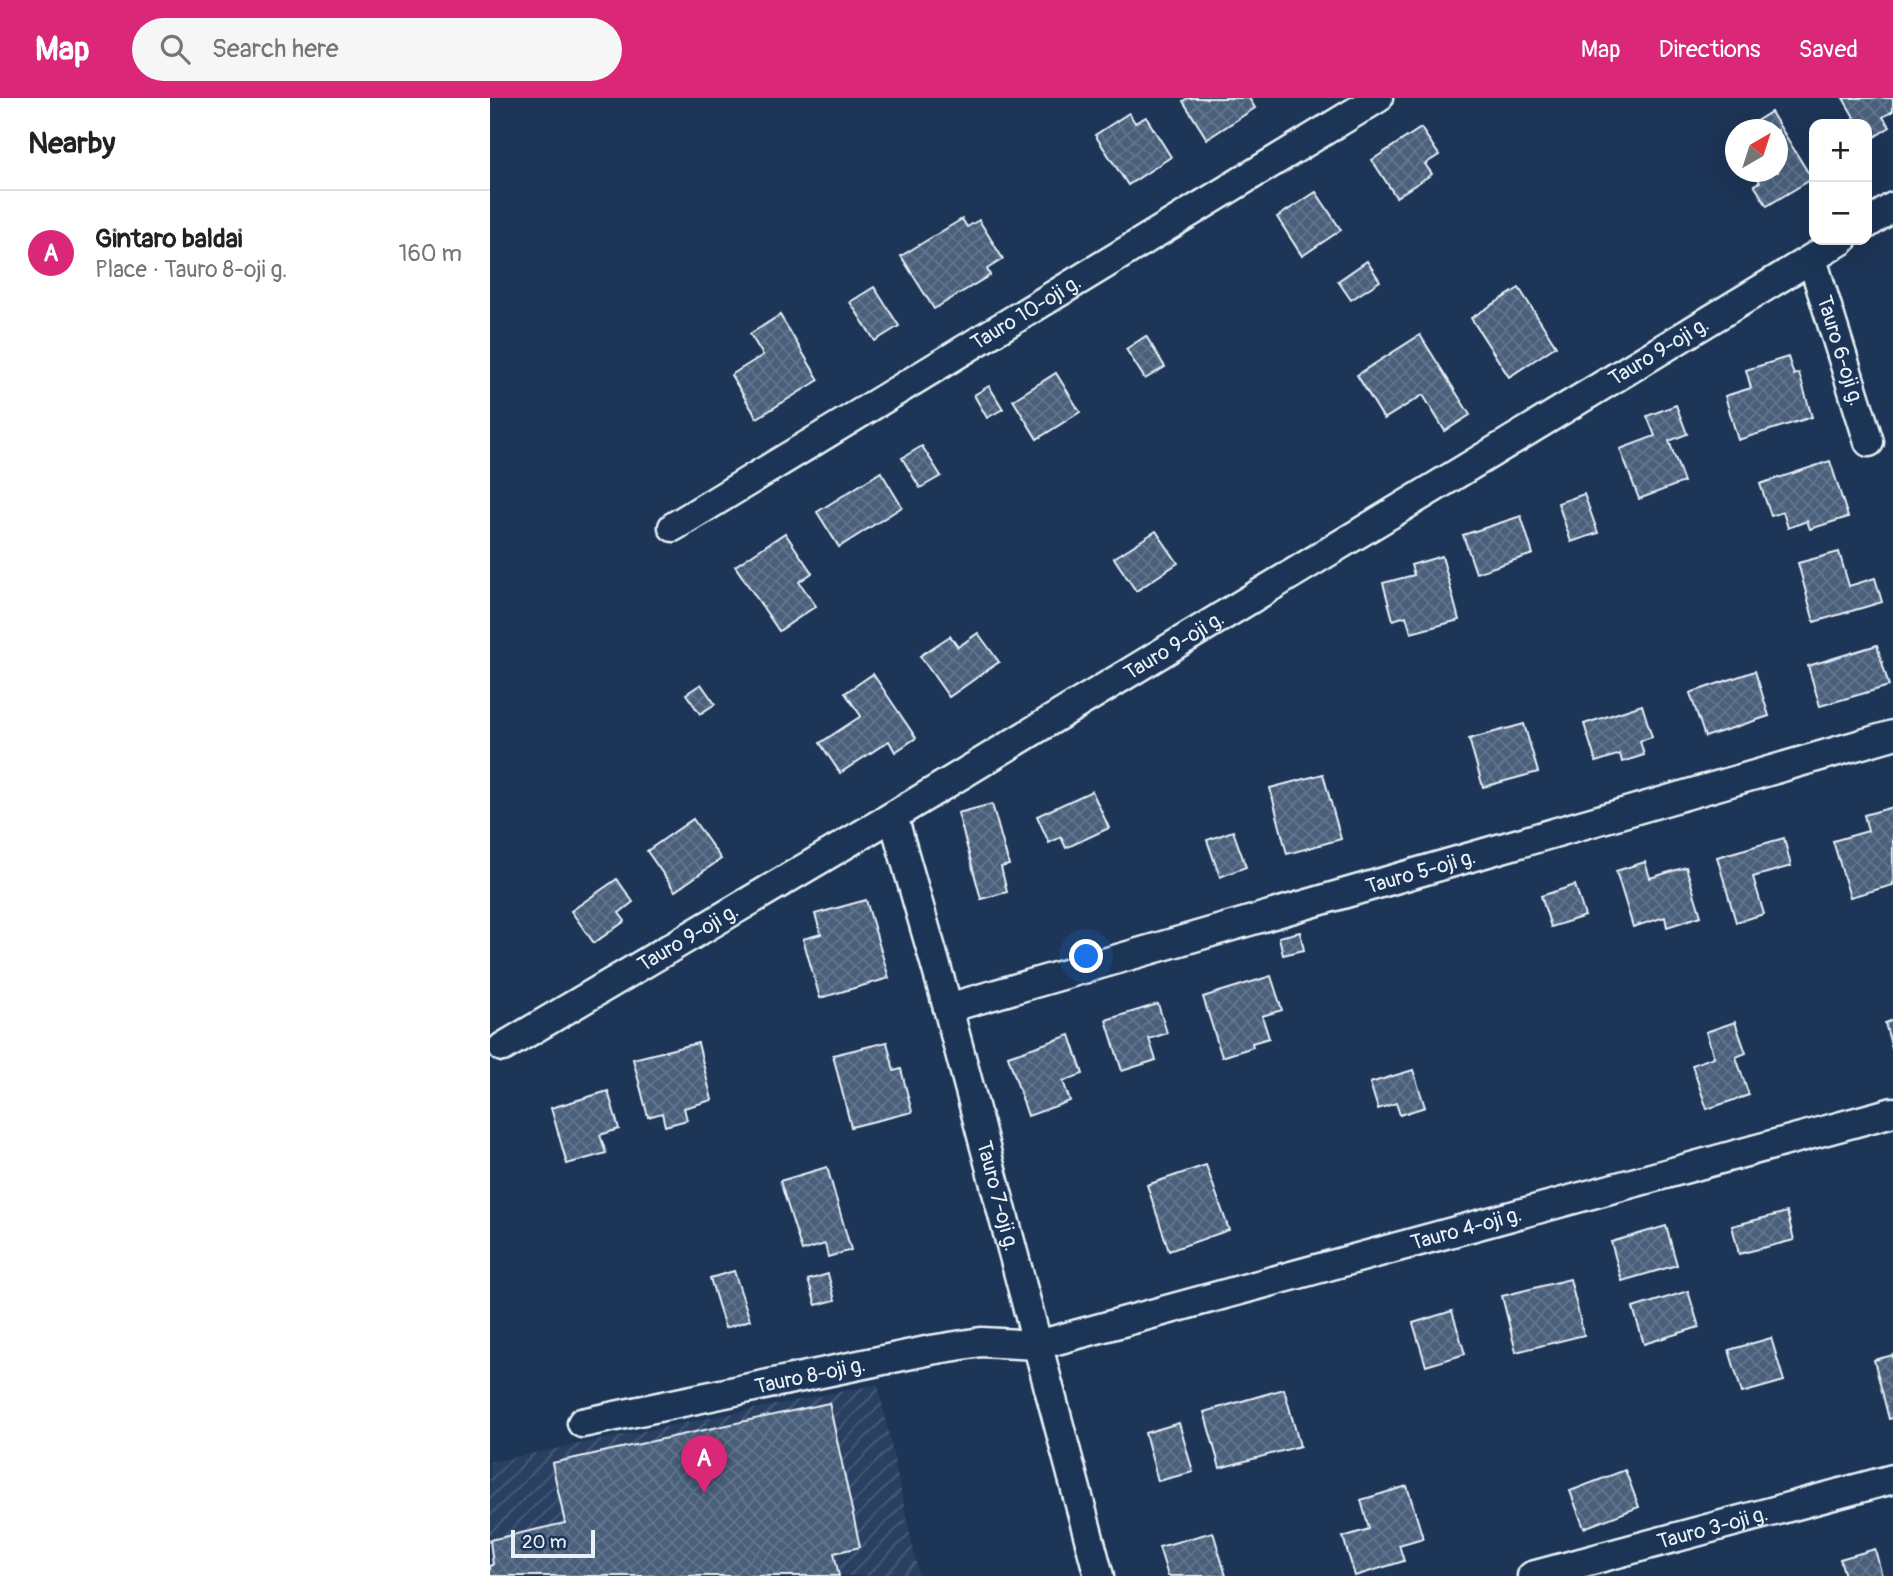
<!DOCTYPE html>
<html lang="en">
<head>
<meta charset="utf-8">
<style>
	:root { --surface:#fff; --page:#f6f6f6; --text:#222; --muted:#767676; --line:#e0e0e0; --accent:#db2777 }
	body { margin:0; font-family:Pangolin,sans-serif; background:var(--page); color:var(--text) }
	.controls { position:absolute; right:21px; top:21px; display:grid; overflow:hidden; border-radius:14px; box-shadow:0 7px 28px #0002 }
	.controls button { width:63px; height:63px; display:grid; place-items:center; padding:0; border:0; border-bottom:2px solid var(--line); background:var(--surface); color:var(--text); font:35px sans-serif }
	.compass { position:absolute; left:1235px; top:21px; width:63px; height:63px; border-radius:50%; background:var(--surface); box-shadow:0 7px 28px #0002; rotate:39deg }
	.scale { position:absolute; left:21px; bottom:18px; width:84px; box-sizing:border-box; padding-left:7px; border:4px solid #e8f1f8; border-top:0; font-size:19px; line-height:24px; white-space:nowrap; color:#e8f1f8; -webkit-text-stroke:5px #1d3557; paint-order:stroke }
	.you { position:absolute; left:597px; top:859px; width:24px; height:24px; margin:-18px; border:5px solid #fff; border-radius:50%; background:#1a73e8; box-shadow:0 0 0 10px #1a73e833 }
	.badge { display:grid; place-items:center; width:46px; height:46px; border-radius:50%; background:var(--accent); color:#fff; font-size:23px; font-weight:700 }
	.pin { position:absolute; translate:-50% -58px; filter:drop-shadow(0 2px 4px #0008) }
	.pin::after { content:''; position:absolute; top:37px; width:24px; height:21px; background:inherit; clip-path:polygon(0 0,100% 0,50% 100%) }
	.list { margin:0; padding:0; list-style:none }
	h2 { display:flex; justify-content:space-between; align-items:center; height:91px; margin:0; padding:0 28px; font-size:30px }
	h2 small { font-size:23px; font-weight:400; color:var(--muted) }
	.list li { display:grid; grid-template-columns:46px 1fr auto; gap:21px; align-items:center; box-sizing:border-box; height:126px; padding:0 28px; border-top:2px solid var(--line) }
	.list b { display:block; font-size:26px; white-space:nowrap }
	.list p { margin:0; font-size:23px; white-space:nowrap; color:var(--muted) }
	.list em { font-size:23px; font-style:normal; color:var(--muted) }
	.icon { flex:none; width:38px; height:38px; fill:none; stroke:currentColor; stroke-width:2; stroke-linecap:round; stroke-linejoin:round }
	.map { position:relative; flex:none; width:1403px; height:1478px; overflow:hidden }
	header { display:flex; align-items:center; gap:42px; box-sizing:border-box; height:98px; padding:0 35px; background:var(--accent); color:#fff }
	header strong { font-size:33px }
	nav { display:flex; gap:38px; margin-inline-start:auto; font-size:24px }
	.search { width:490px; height:63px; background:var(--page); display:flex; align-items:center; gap:18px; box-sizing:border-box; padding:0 24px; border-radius:38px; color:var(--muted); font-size:26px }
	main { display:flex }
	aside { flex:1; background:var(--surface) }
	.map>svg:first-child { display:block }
	.industrial { fill:url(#industrial-furrows) }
	.building { fill:url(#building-cross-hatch); stroke:#e8f1f8; stroke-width:2 }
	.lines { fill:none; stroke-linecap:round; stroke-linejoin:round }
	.minor-casing { stroke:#e8f1f8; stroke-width:33 }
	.minor { stroke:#1d3557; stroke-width:28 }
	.labels { text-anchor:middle; stroke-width:5; stroke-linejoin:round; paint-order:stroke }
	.street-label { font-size:21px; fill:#e8f1f8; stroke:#1d3557 }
</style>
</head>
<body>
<header>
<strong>Map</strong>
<div class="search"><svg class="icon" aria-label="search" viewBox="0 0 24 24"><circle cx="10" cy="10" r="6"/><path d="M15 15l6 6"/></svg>Search here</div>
<nav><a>Map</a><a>Directions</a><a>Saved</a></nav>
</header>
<main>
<aside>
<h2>Nearby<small></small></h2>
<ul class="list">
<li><span class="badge">A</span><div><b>Gintaro baldai</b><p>Place · Tauro 8-oji g.</p></div><em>160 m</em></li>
</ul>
</aside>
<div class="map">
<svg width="1403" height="1478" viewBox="0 0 1403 1478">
	<defs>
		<pattern id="industrial-furrows" width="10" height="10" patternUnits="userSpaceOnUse" patternTransform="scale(1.75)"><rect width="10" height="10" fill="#2a4162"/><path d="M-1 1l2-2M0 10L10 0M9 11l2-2" fill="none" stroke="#495d79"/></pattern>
		<pattern id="building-cross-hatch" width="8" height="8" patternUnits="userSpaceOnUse" patternTransform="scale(1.75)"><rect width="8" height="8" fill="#495e7a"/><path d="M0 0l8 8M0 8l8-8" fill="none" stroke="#63768e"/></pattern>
	</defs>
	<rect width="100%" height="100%" fill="#1d3557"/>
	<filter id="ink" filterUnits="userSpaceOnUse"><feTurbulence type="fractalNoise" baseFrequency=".0143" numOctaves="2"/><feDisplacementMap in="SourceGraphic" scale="14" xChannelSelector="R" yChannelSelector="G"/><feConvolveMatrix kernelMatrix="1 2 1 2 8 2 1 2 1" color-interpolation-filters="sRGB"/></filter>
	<g filter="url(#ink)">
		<path class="industrial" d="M388,1286L429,1478H0V1364Z"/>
		<g class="building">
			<path d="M698,0H759L765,10L717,41L693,3Z"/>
			<path d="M1353,0H1403V13L1393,19L1400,29L1378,43L1377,26H1368Z"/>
			<path d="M1281,14L1322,81L1277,108L1264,87L1270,84L1264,74H1288V32H1252Z"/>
			<path d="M639,15L645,25L656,19L681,59L638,87L605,37Z"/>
			<path d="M931,30L949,57L935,66L942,76L906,99L882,62Z"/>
			<path d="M826,94L851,132L812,158L787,119Z"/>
			<path d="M472,121L477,129L489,122L513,161L497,171L500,177L444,211L411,158Z"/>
			<path d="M877,163L890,183L861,202L848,183Z"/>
			<path d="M384,189L409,228L385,243L360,204Z"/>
			<path d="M1029,190L1066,248L1019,279L981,220Z"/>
			<path d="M290,217L329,282L267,320L241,277L273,257L260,236Z"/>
			<path d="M930,237L980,317L955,333L933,297L894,321L867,277Z"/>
			<path d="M656,238L675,269L655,281L636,251Z"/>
			<path d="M1298,259L1304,277L1309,275L1322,319L1248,342L1235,298L1261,290L1256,272Z"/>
			<path d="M566,275L590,314L547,341L523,302Z"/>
			<path d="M499,288L513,311L497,320L484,297Z"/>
			<path d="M1186,307L1197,336L1179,343L1194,384L1149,401L1130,351L1165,338L1157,318Z"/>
			<path d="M432,348L451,378L430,390L412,360Z"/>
			<path d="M1340,363L1358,419L1320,431L1317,423L1298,430L1293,414L1281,418L1270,386Z"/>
			<path d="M391,374L412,409L349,449L327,414Z"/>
			<path d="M1094,396L1108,435L1081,444L1068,405Z"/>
			<path d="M1031,418L1043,456L986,475L973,437Z"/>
			<path d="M666,433L688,465L646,493L624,460Z"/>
			<path d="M295,435L322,475L309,484L326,508L289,533L245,468Z"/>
			<path d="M1349,454L1359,488L1385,480L1392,504L1324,524L1308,465Z"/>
			<path d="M952,458L969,522L921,535L916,518L903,522L893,485L924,477L921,467Z"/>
			<path d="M488,535L509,564L459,599L430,558L460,538L468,549Z"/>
			<path d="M1387,547L1399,588L1330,608L1318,568Z"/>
			<path d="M1265,573L1279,618L1215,639L1200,595Z"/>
			<path d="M383,576L426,640L405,654L399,643L350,675L330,645L371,618L355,595Z"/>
			<path d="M211,586L225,606L210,616L196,596Z"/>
			<path d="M1152,607L1162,639L1150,643L1154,657L1132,664L1130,656L1106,664L1094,626Z"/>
			<path d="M1034,626L1048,674L993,689L979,641Z"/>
			<path d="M833,676L851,741L797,756L780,690Z"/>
			<path d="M602,693L619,730L576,750L571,739L559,745L547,718Z"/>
			<path d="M502,706L519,767L511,769L517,794L491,801L468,715Z"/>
			<path d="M1403,709V787L1360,799L1343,743L1378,733L1374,717Z"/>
			<path d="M203,721L231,761L185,793L157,753Z"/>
			<path d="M743,733L756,769L730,779L717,742Z"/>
			<path d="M1294,740L1301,768L1263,779L1274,816L1246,824L1227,759Z"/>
			<path d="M1155,764L1160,780L1196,769L1211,818L1177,829L1175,819L1143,829L1126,773Z"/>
			<path d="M127,781L143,804L129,815L135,823L104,845L81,813Z"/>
			<path d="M1085,787L1095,818L1061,829L1051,798Z"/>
			<path d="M376,802L399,880L330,900L313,841L331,836L325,816Z"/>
			<path d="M810,834L814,852L793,857L789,839Z"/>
			<path d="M781,878L792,912L772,918L779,940L762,945L763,949L732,959L713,899Z"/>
			<path d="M668,906L677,935L659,941L666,962L632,973L616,922Z"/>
			<path d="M1403,922V954L1395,925Z"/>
			<path d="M1245,924L1256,955L1246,959L1259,997L1217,1011L1202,967L1224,959L1216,934Z"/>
			<path d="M580,937L593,976L573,983L580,1003L538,1018L518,958Z"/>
			<path d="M397,944L404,973L411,971L422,1014L361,1029L343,957Z"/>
			<path d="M208,945L222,1002L194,1010L197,1022L175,1028L172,1015L158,1019L143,961Z"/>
			<path d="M923,972L935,1009L910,1017L906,1005L888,1011L880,985Z"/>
			<path d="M118,993L129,1031L110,1037L116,1055L77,1066L61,1010Z"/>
			<path d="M716,1067L739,1132L679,1153L657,1087Z"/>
			<path d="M337,1069L361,1152L338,1159L335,1146L312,1153L290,1083Z"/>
			<path d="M1297,1114L1304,1142L1249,1156L1242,1128Z"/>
			<path d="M1176,1128L1187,1167L1132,1183L1121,1144Z"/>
			<path d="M244,1173L260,1222L235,1230L220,1180Z"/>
			<path d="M338,1176L345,1202L326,1207L318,1182Z"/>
			<path d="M1080,1181L1094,1237L1026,1254L1012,1198Z"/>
			<path d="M1198,1193L1209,1229L1154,1246L1143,1210Z"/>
			<path d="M962,1213L975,1256L936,1268L923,1225Z"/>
			<path d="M1281,1240L1294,1283L1252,1295L1239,1252Z"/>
			<path d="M1403,1257V1320L1399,1321L1384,1262Z"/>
			<path d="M794,1291L810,1348L730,1370L714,1314Z"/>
			<path d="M339,1305L370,1449L344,1455L349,1478H0V1468L3,1467L0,1442L75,1425L62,1365Z"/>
			<path d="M689,1325L703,1374L668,1383L655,1335Z"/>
			<path d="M1135,1372L1149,1409L1094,1430L1080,1393Z"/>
			<path d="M917,1388L933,1440L909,1447L914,1463L865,1478L853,1439L879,1431L871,1402Z"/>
			<path d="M723,1434L736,1478H678L669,1449Z"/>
			<path d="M1385,1451L1392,1478H1355L1350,1461Z"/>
		</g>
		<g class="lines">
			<g class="minor-casing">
				<g id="minor">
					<path d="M1377,126L1403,109"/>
					<path id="s1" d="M1322,161L1379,344"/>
					<path id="s2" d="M183,429L888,0"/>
					<path id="s3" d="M403,718L458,910L609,1478"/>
					<path id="s4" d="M458,910L1403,637"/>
					<path id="s5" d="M13,949L403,718L1352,142"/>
					<path id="s6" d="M92,1325L441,1252L491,1244L548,1247L1403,1014"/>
					<path id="s7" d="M1042,1478L1403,1381"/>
				</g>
			</g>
			<use href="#minor" class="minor"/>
		</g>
	</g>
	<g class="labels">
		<g class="street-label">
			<text dy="7" stroke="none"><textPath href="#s2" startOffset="413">Tauro 10-oji g.</textPath></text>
			<text dy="7" stroke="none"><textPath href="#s1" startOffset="96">Tauro 6-oji g.</textPath></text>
			<text dy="7" stroke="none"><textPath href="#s5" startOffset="1349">Tauro 9-oji g.</textPath></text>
			<text dy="7" stroke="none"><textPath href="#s5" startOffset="782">Tauro 9-oji g.</textPath></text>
			<text dy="7" stroke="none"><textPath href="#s4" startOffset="492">Tauro 5-oji g.</textPath></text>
			<text dy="7" stroke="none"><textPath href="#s5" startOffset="215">Tauro 9-oji g.</textPath></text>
			<text dy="7" stroke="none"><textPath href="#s3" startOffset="394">Tauro 7-oji g.</textPath></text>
			<text dy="7" stroke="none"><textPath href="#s6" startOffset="908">Tauro 4-oji g.</textPath></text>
			<text dy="7" stroke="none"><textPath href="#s6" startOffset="233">Tauro 8-oji g.</textPath></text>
			<text dy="7" stroke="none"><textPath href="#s7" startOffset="187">Tauro 3-oji g.</textPath></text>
		</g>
	</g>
</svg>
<div class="controls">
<button>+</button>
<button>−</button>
</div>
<svg class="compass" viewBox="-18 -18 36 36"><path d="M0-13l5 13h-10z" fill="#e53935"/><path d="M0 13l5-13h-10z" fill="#767676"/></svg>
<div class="scale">20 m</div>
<div class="you"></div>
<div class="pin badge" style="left:214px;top:1395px">A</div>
</div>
</main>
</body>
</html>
